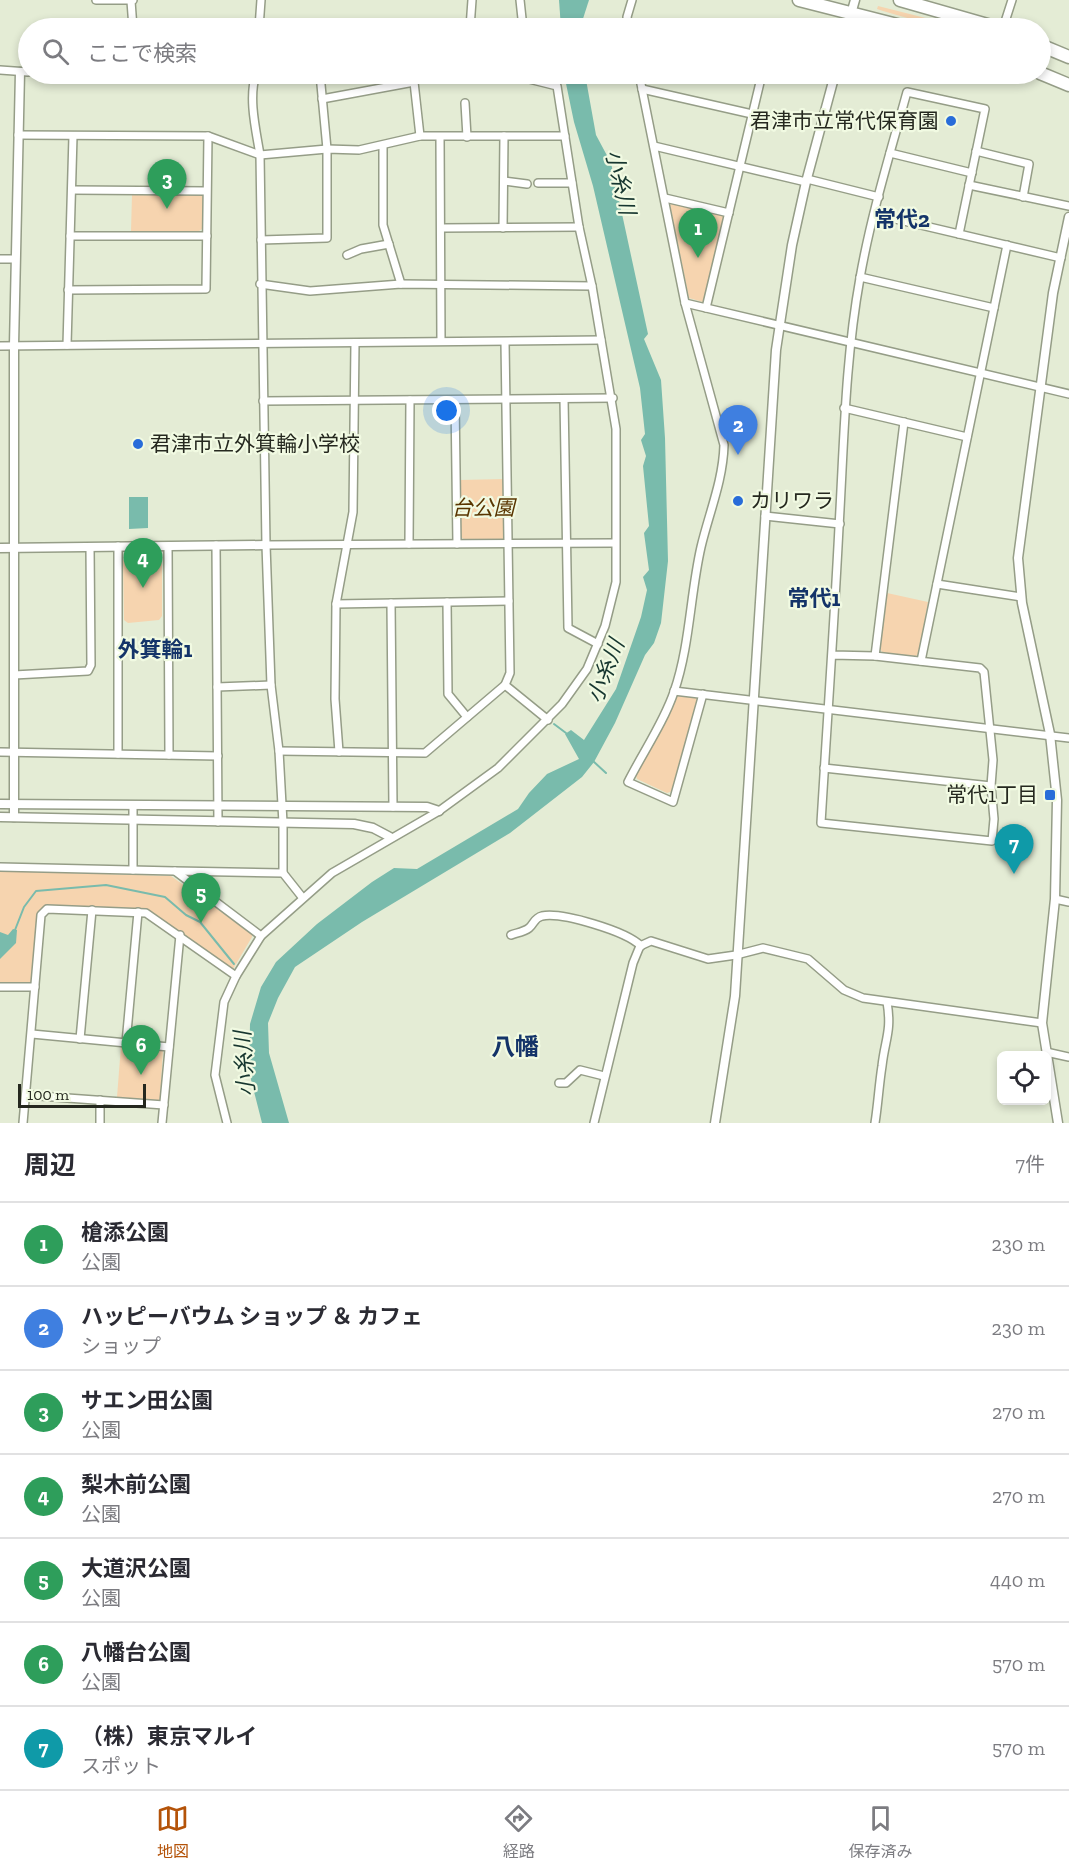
<!DOCTYPE html>
<html lang="ja">
<head>
<meta charset="utf-8">
<style>
	:root { --surface:#fff; --page:#f2f2f3; --text:#2b2b33; --muted:#7c7c81; --line:#e1e1e2; --accent:#b45309 }
	body { margin:0; font-family:"Zilla Slab","Noto Sans JP",serif; background:var(--page); color:var(--text) }
	.controls { position:absolute; right:18px; bottom:18px; display:grid; overflow:hidden; border-radius:9px; box-shadow:0 3px 9px #0003 }
	.controls button { width:54px; height:54px; display:grid; place-items:center; padding:0; border:0; border-bottom:2px solid var(--line); background:var(--surface); color:var(--text); font:30px sans-serif }
	.scale { position:absolute; left:18px; bottom:15px; width:128px; box-sizing:border-box; padding-left:6px; border:3px solid #25281f; border-top:0; font-size:16px; line-height:21px; white-space:nowrap; color:#25281f; -webkit-text-stroke:4px #f1fae2; paint-order:stroke }
	.you { position:absolute; left:447px; top:411px; width:21px; height:21px; margin:-15px; border:4px solid #fff; border-radius:50%; background:#1a73e8; box-shadow:0 0 0 9px #1a73e833 }
	.badge { display:grid; place-items:center; width:39px; height:39px; border-radius:50%; background:var(--accent); color:#fff; font-size:20px; font-weight:700 }
	.pin { position:absolute; translate:-50% -50px; filter:drop-shadow(0 2px 3px #0008) }
	.pin::after { content:''; position:absolute; top:32px; width:21px; height:18px; background:inherit; clip-path:polygon(0 0,100% 0,50% 100%) }
	.list { margin:0; padding:0; list-style:none }
	h2 { display:flex; justify-content:space-between; align-items:center; height:78px; margin:0; padding:0 24px; font-size:26px }
	h2 small { font-size:20px; font-weight:400; color:var(--muted) }
	.list li { display:grid; grid-template-columns:39px 1fr auto; gap:18px; align-items:center; box-sizing:border-box; height:84px; padding:0 24px; border-top:2px solid var(--line) }
	.list b { display:block; font-size:22px; white-space:nowrap }
	.list p { margin:0; font-size:20px; white-space:nowrap; color:var(--muted) }
	.list em { font-size:20px; font-style:normal; color:var(--muted) }
	.icon { flex:none; width:33px; height:33px; fill:none; stroke:currentColor; stroke-width:2; stroke-linecap:round; stroke-linejoin:round }
	.map { position:relative; flex:none; width:1069px; height:1123px; overflow:hidden }
	.search { position:absolute; background:var(--surface); box-shadow:0 3px 9px #0003; left:18px; right:18px; top:18px; height:66px; display:flex; align-items:center; gap:15px; box-sizing:border-box; padding:0 21px; border-radius:33px; color:var(--muted); font-size:22px }
	.sheet { height:666px; background:var(--surface) }
	nav { display:flex; justify-content:space-around; align-items:center; box-sizing:border-box; height:84px; border-top:2px solid var(--line); background:var(--surface); font-size:16px; color:var(--muted) }
	nav a { display:grid; justify-items:center; gap:3px }
	nav .on { color:var(--accent) }
	.map>svg:first-child { display:block }
	.green { fill:#f6d4af }
	.water { fill:#79bbac }
	.lines { fill:none; stroke-linecap:round; stroke-linejoin:round }
	.stream { stroke:#79bbac; stroke-width:2 }
	.minor-casing { stroke:#959d87; stroke-width:10 }
	.tertiary-casing { stroke:#959d87; stroke-width:11 }
	.trunk-casing { stroke:#959d87; stroke-width:15 }
	.minor { stroke:#fff; stroke-width:7 }
	.tertiary { stroke:#fff; stroke-width:8 }
	.trunk { stroke:#fff; stroke-width:12 }
	.poi-dot { fill:#286cd9; stroke:#f1fae2; stroke-width:2 }
	.labels { text-anchor:middle; stroke-width:4.5; stroke-linejoin:round; paint-order:stroke }
	.poi-label { font-size:21px; fill:#25281f; stroke:#f1fae2; text-anchor:end }
	.park-label { font-size:21px; font-style:italic; fill:#593500; stroke:#f1fae2 }
	.water-label { font-size:22px; font-style:italic; fill:#16362f; stroke:#f1fae2 }
	.neighbourhood-label { font-size:22px; font-weight:bold; fill:#143469; stroke:#f1fae2 }
	.quarter-label { font-size:24px; font-weight:bold; fill:#143469; stroke:#f1fae2 }
</style>
</head>
<body>
<div class="map">
<svg width="1069" height="1123" viewBox="0 0 1069 1123">
	<rect width="100%" height="100%" fill="#e4ecd5"/>
	<g class="green">
		<path d="M878,6L965,28H942L883,11L877,9Z"/>
		<path d="M199,194L203,197L202,229L199,231H131L132,195Z"/>
		<path d="M672,203L722,214L725,218L703,302L689,298L670,205Z"/>
		<path d="M505,479V540H465L461,537L460,480Z"/>
		<path d="M127,554H157L162,558V616L159,620L128,623L124,620L123,561Z"/>
		<path d="M887,593L928,602L919,653L916,656L883,653L880,649Z"/>
		<path d="M680,695L696,697L697,702L673,791L667,793L637,779L635,773L649,751L675,697Z"/>
		<path d="M0,871L171,876L252,934V937L233,969L147,910L44,907L39,912L33,981L28,983H0Z"/>
		<path d="M121,1046L163,1050L160,1099L157,1102L117,1097Z"/>
	</g>
	<g class="water">
		<path d="M559,0H589L580,28H561Z"/>
		<path d="M564,74H585L596,135L611,163L648,334L644,339L661,380L665,438L668,561L661,623L654,643L645,655L615,723L594,762L582,777L510,833L362,922L295,967L278,998L268,1023L269,1053L289,1123H262L249,1072L250,1024L261,987L276,962L317,924L372,882L394,868L417,869L518,809L529,793L547,774L579,759L565,734L571,730L584,740L616,689L641,617L647,590L643,577L649,570L644,533L649,526L643,466L646,456L641,440L645,434L640,388L593,186L574,122Z"/>
		<path d="M129,497H148V528L129,529Z"/>
		<path d="M13,929L17,930L16,943L0,959V932L8,935Z"/>
	</g>
	<g class="lines">
		<g class="stream">
			<path d="M554,724L566,733"/>
			<path d="M593,761L606,773"/>
			<path d="M15,930L24,907L36,891L106,885L165,897L186,915L200,922L234,964"/>
		</g>
		<g class="minor-casing">
			<g id="minor">
				<path d="M96,0H133"/>
				<path d="M520,0L523,28"/>
				<path d="M131,1L133,28"/>
				<path d="M628,26L638,28"/>
				<path d="M259,28L261,0"/>
				<path d="M470,28L472,0"/>
				<path d="M629,28L627,17L632,0"/>
				<path d="M1003,28L1012,0"/>
				<path d="M0,70L28,72"/>
				<path d="M256,74C248,98 256,130 260,155L266,545L271,685L279,751L283,823V873"/>
				<path d="M639,74L685,303L724,445C723,481 709,513 701,547C690,595 690,646 674,692C663,724 643,752 628,782L673,802L703,694"/>
				<path d="M642,89L752,114"/>
				<path d="M322,99L414,82L420,136"/>
				<path d="M465,103L467,137"/>
				<path d="M18,135L208,136L260,155L327,149L359,150L420,136H565"/>
				<path d="M440,137L441,341"/>
				<path d="M383,146V225L401,284"/>
				<path d="M654,146L806,182"/>
				<path d="M976,151L1029,164L1023,197"/>
				<path d="M890,153L972,173"/>
				<path d="M807,179L879,197"/>
				<path d="M504,181L527,184"/>
				<path d="M538,183H572"/>
				<path d="M969,185L1069,206"/>
				<path d="M72,190L206,191"/>
				<path d="M665,198L729,213"/>
				<path d="M874,214L1061,258"/>
				<path d="M442,228L579,227"/>
				<path d="M503,228L504,136"/>
				<path d="M70,236H207"/>
				<path d="M261,240L327,238V149L320,74"/>
				<path d="M347,255L361,249L389,244"/>
				<path d="M0,259H15"/>
				<path d="M860,277L994,308"/>
				<path d="M260,284L310,291L401,284L592,286"/>
				<path d="M68,290L206,289L208,136"/>
				<path d="M685,303L1069,394"/>
				<path d="M706,308L762,74"/>
				<path d="M67,345L73,136"/>
				<path d="M0,346L601,340"/>
				<path d="M564,399L568,628L598,644"/>
				<path d="M455,400L457,544"/>
				<path d="M263,401L613,398"/>
				<path d="M844,408L967,437"/>
				<path d="M765,516L840,524"/>
				<path d="M409,544L410,400"/>
				<path d="M216,545L218,822"/>
				<path d="M266,545L615,543"/>
				<path d="M118,546V754"/>
				<path d="M168,546L169,755"/>
				<path d="M937,584L1021,597"/>
				<path d="M447,602L448,694L467,717"/>
				<path d="M391,603L393,807"/>
				<path d="M336,604L509,601"/>
				<path d="M832,655L875,656L980,668L984,672L993,760L991,786L994,819L992,841L821,823C827,724 834,626 839,527C844,443 845,361 860,278C871,215 890,154 907,92L985,109L959,234"/>
				<path d="M875,656L904,422"/>
				<path d="M921,661L1007,245"/>
				<path d="M14,675L88,671L91,665L90,547"/>
				<path d="M505,685L548,720"/>
				<path d="M217,687L271,685"/>
				<path d="M674,691L1069,738"/>
				<path d="M279,751L425,753L505,685L510,673L505,342"/>
				<path d="M0,752L218,756"/>
				<path d="M339,752L335,699L336,604L353,512L355,343"/>
				<path d="M824,768L991,786"/>
				<path d="M0,867L175,871L261,936"/>
				<path d="M133,870V805"/>
				<path d="M175,871L283,873L302,897"/>
				<path d="M1055,899L1069,902"/>
				<path d="M511,935C516,933 524,932 529,928C534,924 534,918 542,916C562,912 626,931 641,946"/>
				<path d="M0,987H35"/>
				<path d="M32,1034L169,1047"/>
				<path d="M80,1039L92,910"/>
				<path d="M126,1043L138,912"/>
				<path d="M1046,1052L1069,1057"/>
				<path d="M559,1083H566L580,1070L604,1076"/>
				<path d="M26,1095L164,1105"/>
				<path d="M23,1123L41,915L47,909L146,913L236,976"/>
				<path d="M100,1123V1100"/>
				<path d="M162,1123L180,935"/>
				<path d="M227,1123L215,1075L224,1002L236,976L261,936L332,873L439,811L498,768L562,704L587,669L605,626L616,582V429L592,286L579,227L557,86L529,79L528,74"/>
				<path d="M594,1123L633,963L640,946L651,941L708,959L736,955L763,948L808,959L844,990L863,998L1042,1023"/>
				<path d="M875,1123C878,1104 879,1085 882,1066C885,1039 892,1031 887,1002"/>
			</g>
		</g>
		<g class="tertiary-casing">
			<g id="tertiary">
				<path d="M847,28L855,0"/>
				<path d="M0,548L266,545"/>
				<path d="M0,804L427,807L439,811"/>
				<path d="M0,817L354,824L373,828L390,837"/>
				<path d="M14,817V345L20,72"/>
				<path d="M715,1123L735,996L776,350L792,245L806,182L835,74"/>
				<path d="M1058,1123L1042,1023L1055,899L1057,800L1050,734L1022,603L1018,558L1053,293L1069,217"/>
			</g>
		</g>
		<g class="trunk-casing">
			<g id="trunk">
				<path d="M799,0L909,28"/>
				<path d="M900,0L998,28"/>
				<path d="M1040,45L1069,57"/>
				<path d="M1040,73L1069,85"/>
			</g>
		</g>
		<use href="#minor" class="minor"/>
		<use href="#tertiary" class="tertiary"/>
		<use href="#trunk" class="trunk"/>
	</g>
	<g class="poi-dot">
		<circle cx="951" cy="121" r="6"/>
		<circle cx="138" cy="444" r="6"/>
		<circle cx="738" cy="501" r="6"/>
		<rect x="1044" y="789" width="12" height="12" rx="3"/>
	</g>
	<g class="labels">
		<g class="poi-label">
			<text x="939" y="128">君津市立常代保育園</text>
			<text x="150" y="451" text-anchor="start">君津市立外箕輪小学校</text>
			<text x="750" y="508" text-anchor="start">カリワラ</text>
			<text x="1038" y="802">常代1丁目</text>
		</g>
		<g class="park-label">
			<text x="483" y="515">台公園</text>
		</g>
		<g class="water-label">
			<text transform="translate(621 182) rotate(77)" y="8">小糸川</text>
			<text transform="translate(605 671) rotate(-69)" y="8">小糸川</text>
			<text transform="translate(244 1064) rotate(-94)" y="8">小糸川</text>
		</g>
		<g class="neighbourhood-label">
			<text x="902" y="227">常代2</text>
			<text x="814" y="606">常代1</text>
			<text x="155" y="657">外箕輪1</text>
		</g>
		<g class="quarter-label">
			<text x="515" y="1055">八幡</text>
		</g>
	</g>
</svg>
<div class="controls">
<button><svg class="icon" aria-label="locate" viewBox="0 0 24 24"><circle cx="12" cy="12" r="6"/><path d="M12 2v4M12 18v4M2 12h4M18 12h4"/></svg></button>
</div>
<div class="scale">100 m</div>
<div class="you"></div>
<div class="pin badge" style="left:698px;top:258px;background:#2e9e5b">1</div>
<div class="pin badge" style="left:738px;top:455px;background:#3f7fe0">2</div>
<div class="pin badge" style="left:167px;top:209px;background:#2e9e5b">3</div>
<div class="pin badge" style="left:143px;top:588px;background:#2e9e5b">4</div>
<div class="pin badge" style="left:201px;top:923px;background:#2e9e5b">5</div>
<div class="pin badge" style="left:141px;top:1075px;background:#2e9e5b">6</div>
<div class="pin badge" style="left:1014px;top:874px;background:#0f9aa8">7</div>
<div class="search"><svg class="icon" aria-label="search" viewBox="0 0 24 24"><circle cx="10" cy="10" r="6"/><path d="M15 15l6 6"/></svg>ここで検索</div>
</div>
<section class="sheet">
<h2>周辺<small>7件</small></h2>
<ul class="list">
<li><span class="badge" style="background:#2e9e5b">1</span><div><b>槍添公園</b><p>公園</p></div><em>230 m</em></li>
<li><span class="badge" style="background:#3f7fe0">2</span><div><b>ハッピーバウム ショップ ＆ カフェ</b><p>ショップ</p></div><em>230 m</em></li>
<li><span class="badge" style="background:#2e9e5b">3</span><div><b>サエン田公園</b><p>公園</p></div><em>270 m</em></li>
<li><span class="badge" style="background:#2e9e5b">4</span><div><b>梨木前公園</b><p>公園</p></div><em>270 m</em></li>
<li><span class="badge" style="background:#2e9e5b">5</span><div><b>大道沢公園</b><p>公園</p></div><em>440 m</em></li>
<li><span class="badge" style="background:#2e9e5b">6</span><div><b>八幡台公園</b><p>公園</p></div><em>570 m</em></li>
<li><span class="badge" style="background:#0f9aa8">7</span><div><b>（株）東京マルイ</b><p>スポット</p></div><em>570 m</em></li>
</ul>
</section>
<nav>
<a class="on"><svg class="icon" aria-label="map" viewBox="0 0 24 24"><path d="M3 6l6-2 6 2 6-2v14l-6 2-6-2-6 2zM9 4v14M15 6v14"/></svg>地図</a>
<a><svg class="icon" aria-label="directions" viewBox="0 0 24 24"><path d="M12 3l9 9-9 9-9-9zM9 14v-3h6M13 9l2 2-2 2"/></svg>経路</a>
<a><svg class="icon" aria-label="saved" viewBox="0 0 24 24"><path d="M7 4h10v16l-5-4-5 4z"/></svg>保存済み</a>
</nav>
</body>
</html>
